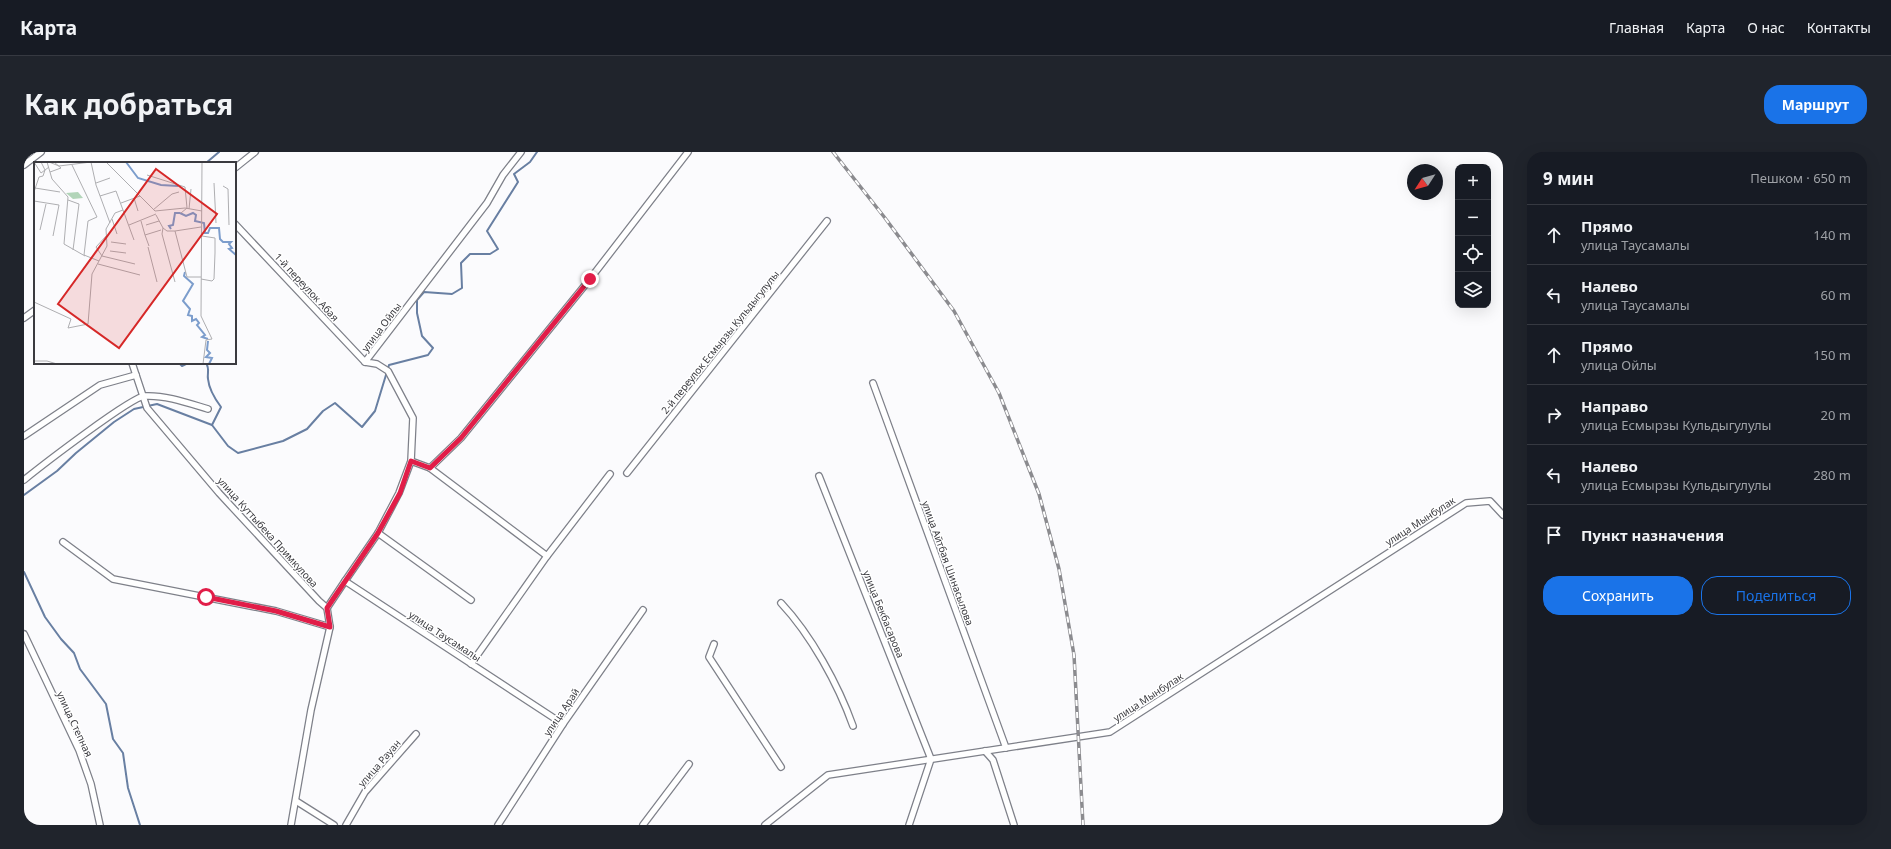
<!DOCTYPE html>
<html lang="ru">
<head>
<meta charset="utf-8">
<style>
	:root { --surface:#171b24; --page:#20242c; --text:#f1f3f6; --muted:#9ea1a6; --line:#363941; --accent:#1a73e8 }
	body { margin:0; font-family:"Noto Sans",sans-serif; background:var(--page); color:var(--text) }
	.controls { position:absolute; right:12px; top:12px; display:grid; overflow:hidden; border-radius:8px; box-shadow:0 4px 16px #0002 }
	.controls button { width:36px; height:36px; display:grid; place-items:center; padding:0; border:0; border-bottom:1px solid var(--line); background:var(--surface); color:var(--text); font:20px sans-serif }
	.compass { position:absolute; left:1383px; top:12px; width:36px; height:36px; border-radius:50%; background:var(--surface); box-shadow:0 4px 16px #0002; rotate:234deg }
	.stop { position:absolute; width:12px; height:12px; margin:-9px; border:3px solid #e11d48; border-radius:50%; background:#fff }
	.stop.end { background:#e11d48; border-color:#fff; box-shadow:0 1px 4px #0008 }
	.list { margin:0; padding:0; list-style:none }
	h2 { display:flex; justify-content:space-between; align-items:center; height:52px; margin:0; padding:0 16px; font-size:17px }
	h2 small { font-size:13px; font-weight:400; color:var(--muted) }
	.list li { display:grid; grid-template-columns:26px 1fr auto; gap:12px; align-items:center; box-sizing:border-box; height:60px; padding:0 16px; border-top:1px solid var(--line) }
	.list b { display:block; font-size:15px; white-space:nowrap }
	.list p { margin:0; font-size:13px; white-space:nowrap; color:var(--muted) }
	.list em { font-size:13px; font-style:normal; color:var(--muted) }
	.actions { display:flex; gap:8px; padding:12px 16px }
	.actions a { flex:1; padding:9px 0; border:1px solid var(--accent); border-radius:16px; text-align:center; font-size:14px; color:var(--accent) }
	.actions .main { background:var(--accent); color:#fff }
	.icon { flex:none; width:22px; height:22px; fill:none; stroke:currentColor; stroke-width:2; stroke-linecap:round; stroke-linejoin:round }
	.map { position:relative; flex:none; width:1479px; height:673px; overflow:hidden; border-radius:16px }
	header { display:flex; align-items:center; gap:24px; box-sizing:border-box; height:56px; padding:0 20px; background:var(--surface); border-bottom:1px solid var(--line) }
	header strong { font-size:19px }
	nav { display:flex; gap:22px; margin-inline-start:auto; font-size:14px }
	.intro { display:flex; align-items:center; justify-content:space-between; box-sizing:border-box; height:96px; padding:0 24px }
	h1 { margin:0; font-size:28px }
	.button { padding:10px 18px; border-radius:16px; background:var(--accent); color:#fff; font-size:14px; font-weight:700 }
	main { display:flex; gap:24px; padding:0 24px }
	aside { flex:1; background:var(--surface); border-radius:16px; box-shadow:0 4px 16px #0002 }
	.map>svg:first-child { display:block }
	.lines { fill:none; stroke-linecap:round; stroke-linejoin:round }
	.stream { stroke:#687fa2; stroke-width:2 }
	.minor-casing { stroke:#7e8089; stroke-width:8 }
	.minor { stroke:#fff; stroke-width:5.5 }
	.rail-casing { stroke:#8b8b8f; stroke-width:3.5 }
	.rail { stroke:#fff; stroke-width:2; stroke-dasharray:6; stroke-linecap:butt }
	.route { stroke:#e11d48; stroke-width:5 }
	.labels { text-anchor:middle; stroke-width:3; stroke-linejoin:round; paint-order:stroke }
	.street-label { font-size:10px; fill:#3a3a3f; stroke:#fff }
	.inset-river { fill:none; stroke:#7c9dcc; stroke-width:2 }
	.inset-road { fill:none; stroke:#aeaeb1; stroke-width:1 }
	.view { fill:#d62828; fill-opacity:0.15; stroke:#d62828; stroke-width:2 }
	.inset-edge { fill:none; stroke:#3a3a3f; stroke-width:2 }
</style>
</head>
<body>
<header>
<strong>Карта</strong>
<nav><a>Главная</a><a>Карта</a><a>О нас</a><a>Контакты</a></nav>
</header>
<div class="intro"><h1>Как добраться</h1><a class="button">Маршрут</a></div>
<main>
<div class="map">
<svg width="1479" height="673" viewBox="0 0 1479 673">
	<rect width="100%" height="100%" fill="#fbfbfd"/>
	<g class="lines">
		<g class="stream">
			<path d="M182,11L195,0"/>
			<path d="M155,211L158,214L164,211"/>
			<path d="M182,211C186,217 183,221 184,227C185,237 191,247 197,255L188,273"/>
			<path d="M0,343L33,319L52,301L90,270L110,257L133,252L188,273L204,294L214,301L259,289L283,277L299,259L311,251L338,275L351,259L365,213L404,203L409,196L398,184L393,161V148L400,140L428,142L438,136L437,111L446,102H466L474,97L463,79L494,30L490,22L506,10L513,0"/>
			<path d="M0,420L21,465L37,487L50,501L56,517L82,552L89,587L99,601L104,636L116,673"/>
		</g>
		<g class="minor-casing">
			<g id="minor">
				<path d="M0,13L17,0"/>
				<path d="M211,16L231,0"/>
				<path d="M211,72L341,210"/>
				<path d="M0,166L11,158"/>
				<path d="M108,211L123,256L195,341L295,449L303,456L306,475L287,558L267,673"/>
				<path d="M849,231L982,596"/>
				<path d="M0,284L76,233L112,223"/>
				<path d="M387,309L406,316L437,286L566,127L664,0"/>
				<path d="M406,316L523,404L586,322"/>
				<path d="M603,321L803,69"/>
				<path d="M795,324L907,607L885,673"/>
				<path d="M0,328C16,315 108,244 121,244C142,243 164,251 184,257"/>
				<path d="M354,381L447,448"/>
				<path d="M39,390L89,427L252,459L306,475"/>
				<path d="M321,429L354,381L375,341L387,309L389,266L364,219L353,212L341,210L463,51L479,23L497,0"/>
				<path d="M757,451C787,483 814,532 829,574"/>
				<path d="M303,456L321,429L539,572"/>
				<path d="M0,482L55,598L67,632L76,673"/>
				<path d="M690,492L685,505L757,615"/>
				<path d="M447,512L523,404"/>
				<path d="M961,599L969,608L990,673"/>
				<path d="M272,649L310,673"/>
				<path d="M322,673L341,640L392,582"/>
				<path d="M474,673L539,572L619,458"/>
				<path d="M619,673L665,612"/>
				<path d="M741,673L804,623L1086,580L1442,351L1466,349L1479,363"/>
			</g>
		</g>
		<use href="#minor" class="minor"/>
		<g class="rail-casing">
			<path id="rail" d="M809,0L861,66L930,159L975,241L1015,342L1035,417L1050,503L1059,673"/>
		</g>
		<use href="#rail" class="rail"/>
	</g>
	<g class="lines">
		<path class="route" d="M182,445L252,459L306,475L303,456L354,381L376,341L387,309L406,316L437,286L566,127"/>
	</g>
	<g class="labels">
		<g class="street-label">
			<text transform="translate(283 135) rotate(47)" y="4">1-й переулок Абая</text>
			<text transform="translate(357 175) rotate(-53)" y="4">улица Ойлы</text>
			<text transform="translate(696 190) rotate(-51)" y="4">2-й переулок Есмырзы Кульдыгулулы</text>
			<text transform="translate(1396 369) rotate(-33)" y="4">улица Мынбулак</text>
			<text transform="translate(244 380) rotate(48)" y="4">улица Куттыбека Примкулова</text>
			<text transform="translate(924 411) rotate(70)" y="4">улица Айтбая Шинасылова</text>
			<text transform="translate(860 462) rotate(68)" y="4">улица Бекбасарова</text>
			<text transform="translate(421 484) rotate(33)" y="4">улица Таусамалы</text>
			<text transform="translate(1124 545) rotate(-33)" y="4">улица Мынбулак</text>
			<text transform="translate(537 560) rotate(-56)" y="4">улица Арай</text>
			<text transform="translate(51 572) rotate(65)" y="4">улица Степная</text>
			<text transform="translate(355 611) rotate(-49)" y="4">улица Рауан</text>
		</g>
	</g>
	<g transform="translate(10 10)">
		<rect width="202" height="202" fill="#fbfbfd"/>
		<path d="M44,30L49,36L39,37L32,31Z" fill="#b2d5b9"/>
		<path class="inset-river" d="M92,0L104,16L127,23L144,24M146,51L152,54L159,51L162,53L161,59L170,61L171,71H174L176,66H185L186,77L189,80H197L195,82L198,86L195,87L202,93M137,67L135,64L139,63L141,51H146M151,110L150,114L159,122L149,139L156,147L154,153L158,154V159L162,157L165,161L163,163L171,173L168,175L174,177M174,179L173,188L176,191L172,195L178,196L175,202"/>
		<path class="inset-road" d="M0,0L7,11L15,5M13,0L18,17L34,35L30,82L51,94M15,0L25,4L57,0M57,0L62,23L76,61M72,0L121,49L151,46L168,49M168,0L167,154L178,177L172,178L169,202M38,3L63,55L54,59L50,93L65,99M16,10L27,6L20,0M113,13L151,25L153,46L147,51M5,15L9,14L11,8L7,0M62,21L76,16M180,21L182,61M189,24L194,27L195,63M1,26L26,30M0,30L5,15M66,34L82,29L100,78M100,36L104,49M34,38L45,42L39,88M0,39L25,43L19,74M87,41L106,34M155,47L157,27M119,48L138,32L145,30M122,53L129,66L133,69H141L153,115H167M78,57L83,72M107,59L111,73M95,63L122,52M112,63L125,59M129,66L128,72L141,120M6,68L12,42M141,69L167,65M73,73L62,85L68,94L101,102M77,80L92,82M115,84L111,73L127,68M114,85L123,120M76,89L92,91M64,102L106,113M167,117L178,119L180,117L181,91V76L168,74M0,140L37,157L34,166L54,162L58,112L73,84L72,67L81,51L89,48M0,199H13L23,202"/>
		<path class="view" d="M122,7L183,52L85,186L24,142Z"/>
		<rect width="202" height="202" class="inset-edge"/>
	</g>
</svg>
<div class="controls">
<button>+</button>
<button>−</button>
<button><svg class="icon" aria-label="locate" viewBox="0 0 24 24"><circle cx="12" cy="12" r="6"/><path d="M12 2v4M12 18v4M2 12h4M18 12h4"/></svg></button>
<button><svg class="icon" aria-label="layers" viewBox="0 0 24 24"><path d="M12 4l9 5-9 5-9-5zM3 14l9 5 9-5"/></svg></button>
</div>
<svg class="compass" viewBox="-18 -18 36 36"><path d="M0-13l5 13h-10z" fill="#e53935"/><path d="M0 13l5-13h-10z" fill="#9ea1a6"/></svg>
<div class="stop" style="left:182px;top:445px"></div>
<div class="stop end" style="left:566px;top:127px"></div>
</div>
<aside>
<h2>9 мин<small>Пешком · 650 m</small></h2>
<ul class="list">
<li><svg class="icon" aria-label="ahead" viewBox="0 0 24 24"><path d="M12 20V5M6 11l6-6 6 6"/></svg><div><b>Прямо</b><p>улица Таусамалы</p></div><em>140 m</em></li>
<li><svg class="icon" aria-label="left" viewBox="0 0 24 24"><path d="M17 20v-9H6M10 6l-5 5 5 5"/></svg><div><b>Налево</b><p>улица Таусамалы</p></div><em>60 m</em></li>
<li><svg class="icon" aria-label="ahead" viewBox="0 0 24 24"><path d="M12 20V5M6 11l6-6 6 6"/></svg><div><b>Прямо</b><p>улица Ойлы</p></div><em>150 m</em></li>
<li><svg class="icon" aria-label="right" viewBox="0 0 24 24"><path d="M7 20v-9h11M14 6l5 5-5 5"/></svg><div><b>Направо</b><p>улица Есмырзы Кульдыгулулы</p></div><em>20 m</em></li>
<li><svg class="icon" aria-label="left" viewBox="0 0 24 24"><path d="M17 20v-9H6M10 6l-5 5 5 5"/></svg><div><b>Налево</b><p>улица Есмырзы Кульдыгулулы</p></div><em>280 m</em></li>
<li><svg class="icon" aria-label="arrive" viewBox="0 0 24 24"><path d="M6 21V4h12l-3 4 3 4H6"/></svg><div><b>Пункт назначения</b></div></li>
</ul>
<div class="actions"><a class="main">Сохранить</a><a>Поделиться</a></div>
</aside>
</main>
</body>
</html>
